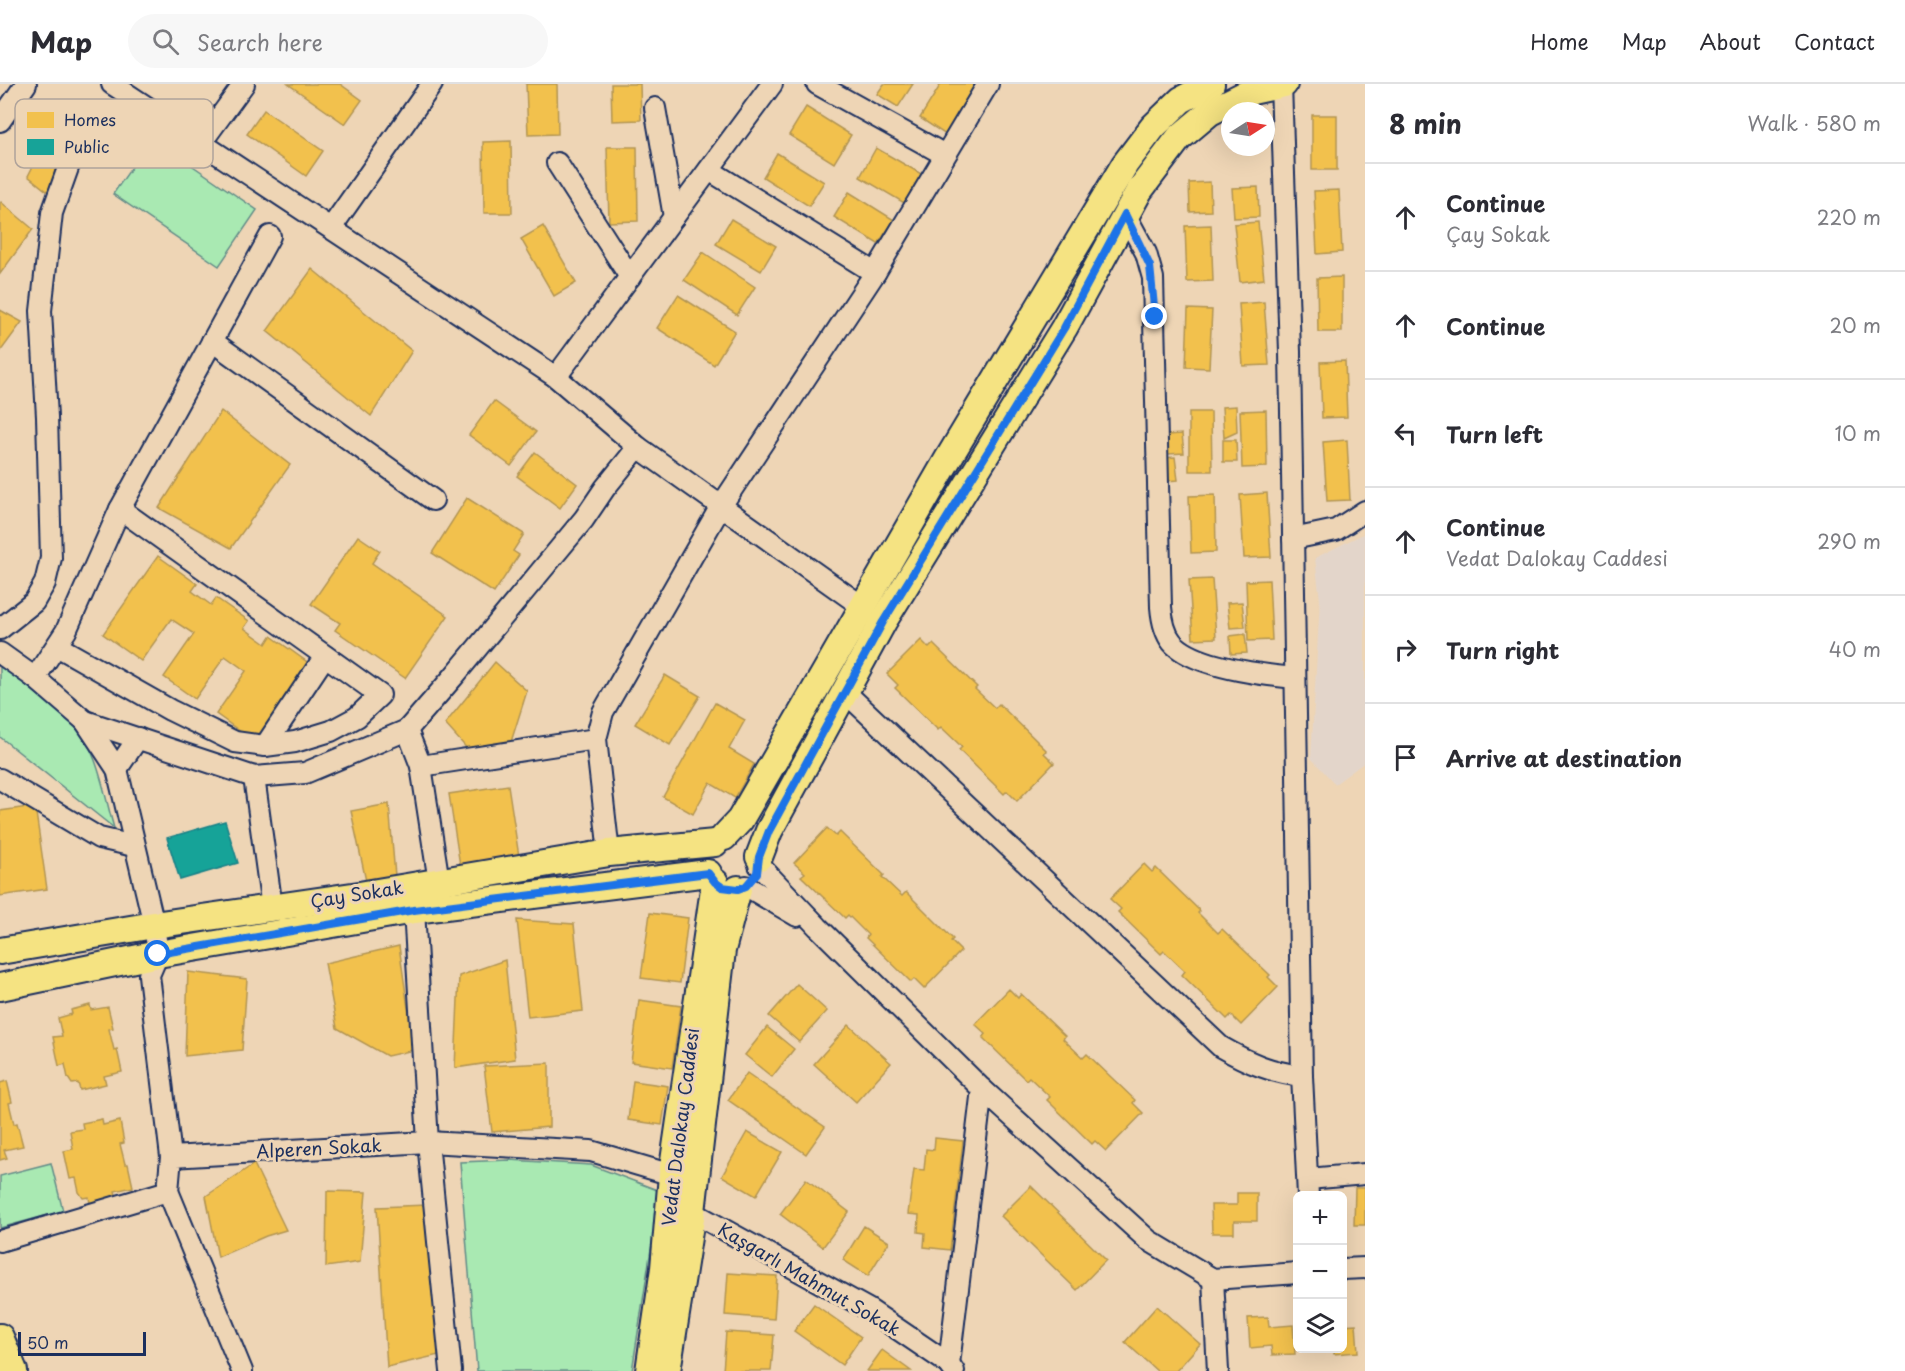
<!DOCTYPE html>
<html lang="en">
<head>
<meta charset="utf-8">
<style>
	:root { --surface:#fff; --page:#f7f7f7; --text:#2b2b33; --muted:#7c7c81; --line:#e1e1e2 }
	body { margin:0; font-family:"Playpen Sans",sans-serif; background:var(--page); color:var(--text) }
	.controls { position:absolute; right:18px; bottom:18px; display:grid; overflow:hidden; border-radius:9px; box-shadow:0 6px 24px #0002 }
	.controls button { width:54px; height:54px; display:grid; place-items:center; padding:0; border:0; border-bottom:2px solid var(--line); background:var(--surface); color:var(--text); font:30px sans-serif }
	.compass { position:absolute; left:1221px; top:18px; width:54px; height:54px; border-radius:50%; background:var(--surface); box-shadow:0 6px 24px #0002; rotate:78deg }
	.scale { position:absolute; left:18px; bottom:15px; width:128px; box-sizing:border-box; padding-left:6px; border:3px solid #1b2f5e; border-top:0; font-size:16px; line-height:21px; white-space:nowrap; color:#1b2f5e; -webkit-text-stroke:4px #eed5b5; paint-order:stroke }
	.stop { position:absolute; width:18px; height:18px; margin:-14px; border:4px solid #1a73e8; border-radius:50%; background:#fff }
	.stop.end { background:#1a73e8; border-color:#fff; box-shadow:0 2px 6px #0008 }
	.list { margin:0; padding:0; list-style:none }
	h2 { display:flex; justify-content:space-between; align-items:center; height:78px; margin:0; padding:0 24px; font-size:26px }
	h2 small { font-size:20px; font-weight:400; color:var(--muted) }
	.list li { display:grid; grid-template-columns:39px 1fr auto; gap:18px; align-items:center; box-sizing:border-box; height:108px; padding:0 24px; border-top:2px solid var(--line) }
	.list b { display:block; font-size:22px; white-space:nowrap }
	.list p { margin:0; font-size:20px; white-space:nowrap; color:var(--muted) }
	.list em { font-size:20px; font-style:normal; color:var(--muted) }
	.icon { flex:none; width:33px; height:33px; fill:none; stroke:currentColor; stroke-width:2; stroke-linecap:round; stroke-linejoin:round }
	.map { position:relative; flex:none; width:1365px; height:1287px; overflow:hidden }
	header { display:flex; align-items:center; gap:36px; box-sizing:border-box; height:84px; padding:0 30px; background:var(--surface); border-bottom:2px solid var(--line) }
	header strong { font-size:28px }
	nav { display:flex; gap:33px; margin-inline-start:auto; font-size:21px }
	.search { width:420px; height:54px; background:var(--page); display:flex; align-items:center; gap:15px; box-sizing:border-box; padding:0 21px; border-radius:33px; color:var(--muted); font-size:22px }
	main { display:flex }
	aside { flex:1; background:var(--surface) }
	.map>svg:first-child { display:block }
	.built { fill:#e3d5ca }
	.green { fill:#a9e9b2; stroke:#628c88; stroke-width:1.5 }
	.homes { fill:#f2c14e; stroke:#b29553; stroke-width:1.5 }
	.public { fill:#17a398; stroke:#188087; stroke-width:1.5 }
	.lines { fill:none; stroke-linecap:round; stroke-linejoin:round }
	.minor-casing { stroke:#1b2f5e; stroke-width:24 }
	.major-casing { stroke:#1b2f5e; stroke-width:30 }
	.minor { stroke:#eed5b5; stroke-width:20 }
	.major { stroke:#f5e382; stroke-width:26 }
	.route { stroke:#1a73e8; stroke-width:8 }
	.labels { text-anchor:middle; stroke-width:6; stroke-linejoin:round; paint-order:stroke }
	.street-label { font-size:18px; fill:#1b2f5e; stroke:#eed5b5 }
	.key { fill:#eed5b5; stroke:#afa39b; stroke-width:1.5 }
	.key-label { font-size:16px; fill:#1b2f5e }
</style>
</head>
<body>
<header>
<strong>Map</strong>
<div class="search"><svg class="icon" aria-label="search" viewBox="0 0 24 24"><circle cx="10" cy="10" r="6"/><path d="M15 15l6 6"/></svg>Search here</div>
<nav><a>Home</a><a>Map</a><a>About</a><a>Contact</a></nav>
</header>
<main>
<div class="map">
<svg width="1365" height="1287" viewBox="0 0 1365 1287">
	<rect width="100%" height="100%" fill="#eed5b5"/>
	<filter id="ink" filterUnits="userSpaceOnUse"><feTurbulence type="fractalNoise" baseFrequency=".0167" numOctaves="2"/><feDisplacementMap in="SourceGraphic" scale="12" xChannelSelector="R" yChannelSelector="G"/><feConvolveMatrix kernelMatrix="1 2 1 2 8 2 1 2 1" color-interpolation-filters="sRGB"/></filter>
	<g filter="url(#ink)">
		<path class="built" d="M1365,449V678L1335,700L1311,674L1320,516L1315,474Z"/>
		<g class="green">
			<path d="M152,54L257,126L219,182L113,110Z"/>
			<path d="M0,581L74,639C98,666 104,710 114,744L0,653Z"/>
			<path d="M510,1076L591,1081L660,1107L632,1287H477L460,1078Z"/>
			<path d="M51,1079L63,1127L0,1144V1092Z"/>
		</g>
		<g class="homes">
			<path d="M288,0H340L362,16L345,40Z"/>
			<path d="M526,0H557L558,50L528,51Z"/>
			<path d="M611,0H640L641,36L612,37Z"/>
			<path d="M884,0H913L898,23L877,10Z"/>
			<path d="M941,0H978L946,51L920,34Z"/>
			<path d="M806,23L851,51L834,79L789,51Z"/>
			<path d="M264,26L323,67L306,92L247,50Z"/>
			<path d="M61,27L91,52L57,115L28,92Z"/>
			<rect x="1312" y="31" width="25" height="55"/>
			<path d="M511,57L512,129H484L483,58Z"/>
			<path d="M607,63H637L638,137L609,138Z"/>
			<path d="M876,64L923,91L906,120L860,93Z"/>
			<path d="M777,69L824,98L809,122L763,93Z"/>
			<path d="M1210,98L1211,127L1190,128L1189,99Z"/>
			<path d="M1258,103L1259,133L1234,134L1232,104Z"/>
			<path d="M1339,106L1342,168L1317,170L1314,107Z"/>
			<path d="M849,108L894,136L878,160L834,133Z"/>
			<path d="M1,118L33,145L0,190V119Z"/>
			<path d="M731,135L776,162L761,187L716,160Z"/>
			<path d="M1258,138L1264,195L1240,198L1234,140Z"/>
			<path d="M1211,141L1213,197L1187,198L1185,142Z"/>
			<path d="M543,142L576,199L554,212L521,155Z"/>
			<path d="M703,168L755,203L737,231L684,196Z"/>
			<path d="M312,185L412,267L371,332L267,247Z"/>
			<path d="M1342,193V248H1318L1317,194Z"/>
			<path d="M678,211L735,247L714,281L657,244Z"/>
			<path d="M1264,218L1269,281L1243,282L1239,220Z"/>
			<path d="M1188,225L1212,226L1209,284L1186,283Z"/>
			<path d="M0,226L22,238L0,268Z"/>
			<path d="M1345,277L1347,333L1322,334L1320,278Z"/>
			<path d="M494,317L536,348L511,382L469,351Z"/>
			<path d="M1236,322L1237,348L1224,354L1222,323Z"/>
			<path d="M1266,326L1267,383L1242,384L1240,327Z"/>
			<path d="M221,327L290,381L231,464L159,424Z"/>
			<path d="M1189,328H1211L1212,387H1189Z"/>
			<path d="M1182,350L1184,369L1168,370L1166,351Z"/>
			<path d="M1223,356H1236L1237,378H1223Z"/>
			<path d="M1347,356L1350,416L1327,417L1323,358Z"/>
			<path d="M535,368L577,400L560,424L517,392Z"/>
			<path d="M1175,373L1178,396L1166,397L1163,374Z"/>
			<path d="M1267,409L1271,473L1244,474L1240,411Z"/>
			<path d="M1215,411L1216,468L1191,469L1189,412Z"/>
			<path d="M467,414L524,450L513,467L519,471L494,509L432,469Z"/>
			<path d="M358,452L380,467L372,479L448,532L405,594L335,546L340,539L311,520Z"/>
			<path d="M158,472L197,500L192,507L211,521L216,514L249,537L244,544L266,560L271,552L310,580L255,658L216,630L246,587L225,572L195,615L164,593L194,550L171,535L141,577L103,550Z"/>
			<path d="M1212,495L1216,554L1193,555L1189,496Z"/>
			<path d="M1269,496L1272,556L1248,557L1246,497Z"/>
			<path d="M1242,518L1245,543L1230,544L1227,519Z"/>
			<path d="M1245,550L1247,569L1231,570L1230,552Z"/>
			<path d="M921,556L929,564L933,560L977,603L975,605L995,624L999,620L1047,667L1044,669L1054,679L1017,717L1007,707L1004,710L959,666L962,663L941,643L938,646L895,604L898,601L887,590Z"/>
			<path d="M495,578L527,607L511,658L471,669L445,640Z"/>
			<path d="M665,591L700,612L670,661L635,640Z"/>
			<path d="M715,619L745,636L729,665L754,680L735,714L710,699L693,730L663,713Z"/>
			<path d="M508,701L520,779L461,788L449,710Z"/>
			<path d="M389,720L395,792L367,802L351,727Z"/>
			<path d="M35,722L47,805L0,812V727Z"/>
			<path d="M827,744L836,752L840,748L884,791L882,793L902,812L906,808L953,855L951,857L961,867L924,905L914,895L911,898L866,854L868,851L848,831L845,834L801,792L805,789L794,779Z"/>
			<path d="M1144,780L1152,788L1156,784L1200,827L1198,829L1218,849L1222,845L1270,891L1268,893L1278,903L1241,941L1231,931L1227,935L1182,891L1185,887L1164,867L1161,870L1118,828L1121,825L1110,815Z"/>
			<path d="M650,829L688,834L680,899L641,894Z"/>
			<path d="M517,836L574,840L583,927L528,933Z"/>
			<path d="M399,862L414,966L387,972L337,944L325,879Z"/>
			<path d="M505,876L515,975L455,984L459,892Z"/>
			<path d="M188,888L247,895L242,966L185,972Z"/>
			<path d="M797,900L827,927L799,958L769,932Z"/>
			<path d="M1009,905L1018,914L1021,910L1065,952L1063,955L1083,974L1087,970L1135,1016L1133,1019L1143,1029L1106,1067L1095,1057L1092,1060L1047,1016L1050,1013L1029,993L1026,996L983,954L986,950L975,940Z"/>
			<path d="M639,916L681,922L672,984L631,978Z"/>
			<path d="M90,921L91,926L108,923L113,944L109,945L114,966L117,965L122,988L104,992L106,1000L80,1006L78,999L72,1000L68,994L65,980L59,982L53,953L62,952L58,934L72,930L71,926Z"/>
			<path d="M849,941L891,979L856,1018L814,980Z"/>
			<path d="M767,943L794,965L772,993L745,971Z"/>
			<path d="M549,979V1043L492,1048L484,982Z"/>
			<path d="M747,989L825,1043L806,1070L728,1016Z"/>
			<path d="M7,997L12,1018L9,1019L14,1040L17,1039L23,1062L4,1066L7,1074L0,1076V999Z"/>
			<path d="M633,997L668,1002L662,1041L628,1036Z"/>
			<path d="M102,1035L103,1041L120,1037L124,1059L120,1060L125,1080H128L133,1103L115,1107L117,1115L90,1120L89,1113L83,1114L79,1108L76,1094L70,1095L64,1067L73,1065L70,1047L83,1045L82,1039Z"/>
			<path d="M747,1048L782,1068L756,1112L722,1092Z"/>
			<path d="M935,1054L963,1057L950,1166L924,1163L925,1149L918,1148L919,1131L908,1130L914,1085L924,1086L926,1065L934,1066Z"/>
			<path d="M254,1080L286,1146L266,1152L218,1173L206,1112Z"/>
			<path d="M806,1095L849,1128L823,1163L780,1130Z"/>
			<path d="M1031,1102L1106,1176L1077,1206L1001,1132Z"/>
			<path d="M1355,1104H1365V1141H1354Z"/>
			<path d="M327,1107L366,1108L360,1178L326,1183Z"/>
			<path d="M1237,1109H1257V1137H1234V1149H1212L1211,1121H1237Z"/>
			<path d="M427,1121L439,1271L387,1283L377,1123Z"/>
			<path d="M864,1142L889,1158L868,1192L843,1176Z"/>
			<path d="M728,1189L777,1192L774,1235L725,1231Z"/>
			<path d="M814,1220L861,1253L842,1281L794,1247Z"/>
			<path d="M1157,1222L1200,1260L1176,1287H1157L1125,1258Z"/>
			<path d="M1268,1233L1269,1243L1293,1241L1295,1270L1272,1271L1271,1262L1250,1264L1248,1234Z"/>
			<path d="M1356,1240L1358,1268L1334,1270V1264H1342V1241Z"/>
			<path d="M726,1248L774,1251L771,1287H723Z"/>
			<path d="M882,1266L911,1287H867Z"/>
		</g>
		<path class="public" d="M225,737L238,779L180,796L167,754Z"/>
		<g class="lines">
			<g class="minor-casing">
				<g id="minor">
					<path d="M112,0L556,293L638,363L863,523"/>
					<path d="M817,0L945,71"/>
					<path d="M1281,0L1290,268L1302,992L1308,1112"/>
					<path d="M655,24L674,133"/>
					<path d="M0,37L26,0"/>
					<path d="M201,59L244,0"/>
					<path d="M557,79L630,193"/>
					<path d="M709,86L875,189L988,0"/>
					<path d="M1125,130L1146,169L1153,194L1161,523C1162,535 1164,548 1172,558C1193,583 1264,591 1295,594"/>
					<path d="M331,144L432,0"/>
					<path d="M212,257L433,416"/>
					<path d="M556,293L772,0"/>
					<path d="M1293,455L1336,446L1365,427"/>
					<path d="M0,545L34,518L45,499L51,474L47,333L41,227L52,129L74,67"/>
					<path d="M57,562L170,626L235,658L265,662L295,658L331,647L357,633L380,611L120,425"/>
					<path d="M0,569L35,594L85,637L117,685L154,841L158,870L149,891L171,1073"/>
					<path d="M35,594L66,547L120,425L270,152"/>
					<path d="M845,608L1221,963C1249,979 1270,988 1302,992"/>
					<path d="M85,637L254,693L305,689L407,646L421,682L596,655"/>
					<path d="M407,646L454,592L584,435L605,404L638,363"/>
					<path d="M265,662L325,572"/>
					<path d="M421,682L439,798"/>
					<path d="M117,685L138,654"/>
					<path d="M254,693L272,824"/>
					<path d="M0,695L99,754L134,762"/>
					<path d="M609,769L596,655L603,628L721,422L875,189"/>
					<path d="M759,781L818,843L982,1005L1148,1156L1213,1195L1298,1189"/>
					<path d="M746,802L797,832"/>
					<path d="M414,826L428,1058L451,1287"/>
					<path d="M1308,1095L1365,1090"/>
					<path d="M168,1107L242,1287"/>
					<path d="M692,1128L868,1225L949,1280L954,1287"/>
					<path d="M0,1157L168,1107L171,1073L428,1058L591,1067L672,1091"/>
					<path d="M1342,1185L1365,1184"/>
					<path d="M1213,1195L1218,1287"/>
					<path d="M949,1280L982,1005"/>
				</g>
			</g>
			<g class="major-casing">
				<g id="major">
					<path d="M724,753L740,736L948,375L1125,80L1153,43L1181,16L1211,0"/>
					<path d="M759,773L769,747L883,538L1064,244L1139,107L1179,54L1210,28L1252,7L1284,0"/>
					<path d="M0,867L154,841L359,811L609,769L715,759"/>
					<path d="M0,903L158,870L414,826L708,789"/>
					<path d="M0,1253L14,1287"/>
					<path d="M649,1287L664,1184L672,1091L715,798"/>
					<path d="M667,1287L692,1128L722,866L738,805"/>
				</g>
			</g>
			<use href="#minor" class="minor"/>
			<use href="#major" class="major"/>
		</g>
	</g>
	<g class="lines" filter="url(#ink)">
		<path class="route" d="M158,870L414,826L708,789L715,798L722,803L738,805L746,802L757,789L759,773L769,747L883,538L1064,244L1125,130L1150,182L1155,233"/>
	</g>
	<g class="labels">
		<g class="street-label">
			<text transform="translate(357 811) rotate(-9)" y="6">Çay Sokak</text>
			<text transform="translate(681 1043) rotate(-83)" y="6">Vedat Dalokay Caddesi</text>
			<text transform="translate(319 1065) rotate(-3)" y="6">Alperen Sokak</text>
			<text transform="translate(809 1196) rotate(30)" y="6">Kaşgarlı Mahmut Sokak</text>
		</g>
	</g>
	<rect x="15" y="15" width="198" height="69" rx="9" class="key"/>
	<rect x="27" y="28" width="27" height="16" fill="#f2c14e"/>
	<rect x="27" y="55" width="27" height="16" fill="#17a398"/>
	<g class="key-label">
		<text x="64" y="42">Homes</text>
		<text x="64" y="69">Public</text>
	</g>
</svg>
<div class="controls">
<button>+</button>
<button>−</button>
<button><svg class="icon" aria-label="layers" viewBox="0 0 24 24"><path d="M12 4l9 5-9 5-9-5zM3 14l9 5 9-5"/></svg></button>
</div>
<svg class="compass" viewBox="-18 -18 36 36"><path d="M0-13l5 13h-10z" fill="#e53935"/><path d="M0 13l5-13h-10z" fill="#7c7c81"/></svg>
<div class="scale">50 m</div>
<div class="stop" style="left:158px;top:870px"></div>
<div class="stop end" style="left:1155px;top:233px"></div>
</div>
<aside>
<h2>8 min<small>Walk · 580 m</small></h2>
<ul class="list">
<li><svg class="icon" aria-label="ahead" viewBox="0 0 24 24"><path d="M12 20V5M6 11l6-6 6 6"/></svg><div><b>Continue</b><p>Çay Sokak</p></div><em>220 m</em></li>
<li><svg class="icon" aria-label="ahead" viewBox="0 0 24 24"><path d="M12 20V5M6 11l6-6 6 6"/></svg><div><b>Continue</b></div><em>20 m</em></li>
<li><svg class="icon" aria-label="left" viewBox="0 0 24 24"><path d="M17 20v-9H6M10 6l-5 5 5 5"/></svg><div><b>Turn left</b></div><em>10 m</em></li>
<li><svg class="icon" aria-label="ahead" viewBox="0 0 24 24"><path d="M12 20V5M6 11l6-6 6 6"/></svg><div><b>Continue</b><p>Vedat Dalokay Caddesi</p></div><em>290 m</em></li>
<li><svg class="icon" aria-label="right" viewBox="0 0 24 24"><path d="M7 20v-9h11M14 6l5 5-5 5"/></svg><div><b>Turn right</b></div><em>40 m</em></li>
<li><svg class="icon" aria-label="arrive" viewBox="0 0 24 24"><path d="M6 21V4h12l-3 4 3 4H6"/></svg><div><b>Arrive at destination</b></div></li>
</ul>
</aside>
</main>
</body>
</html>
